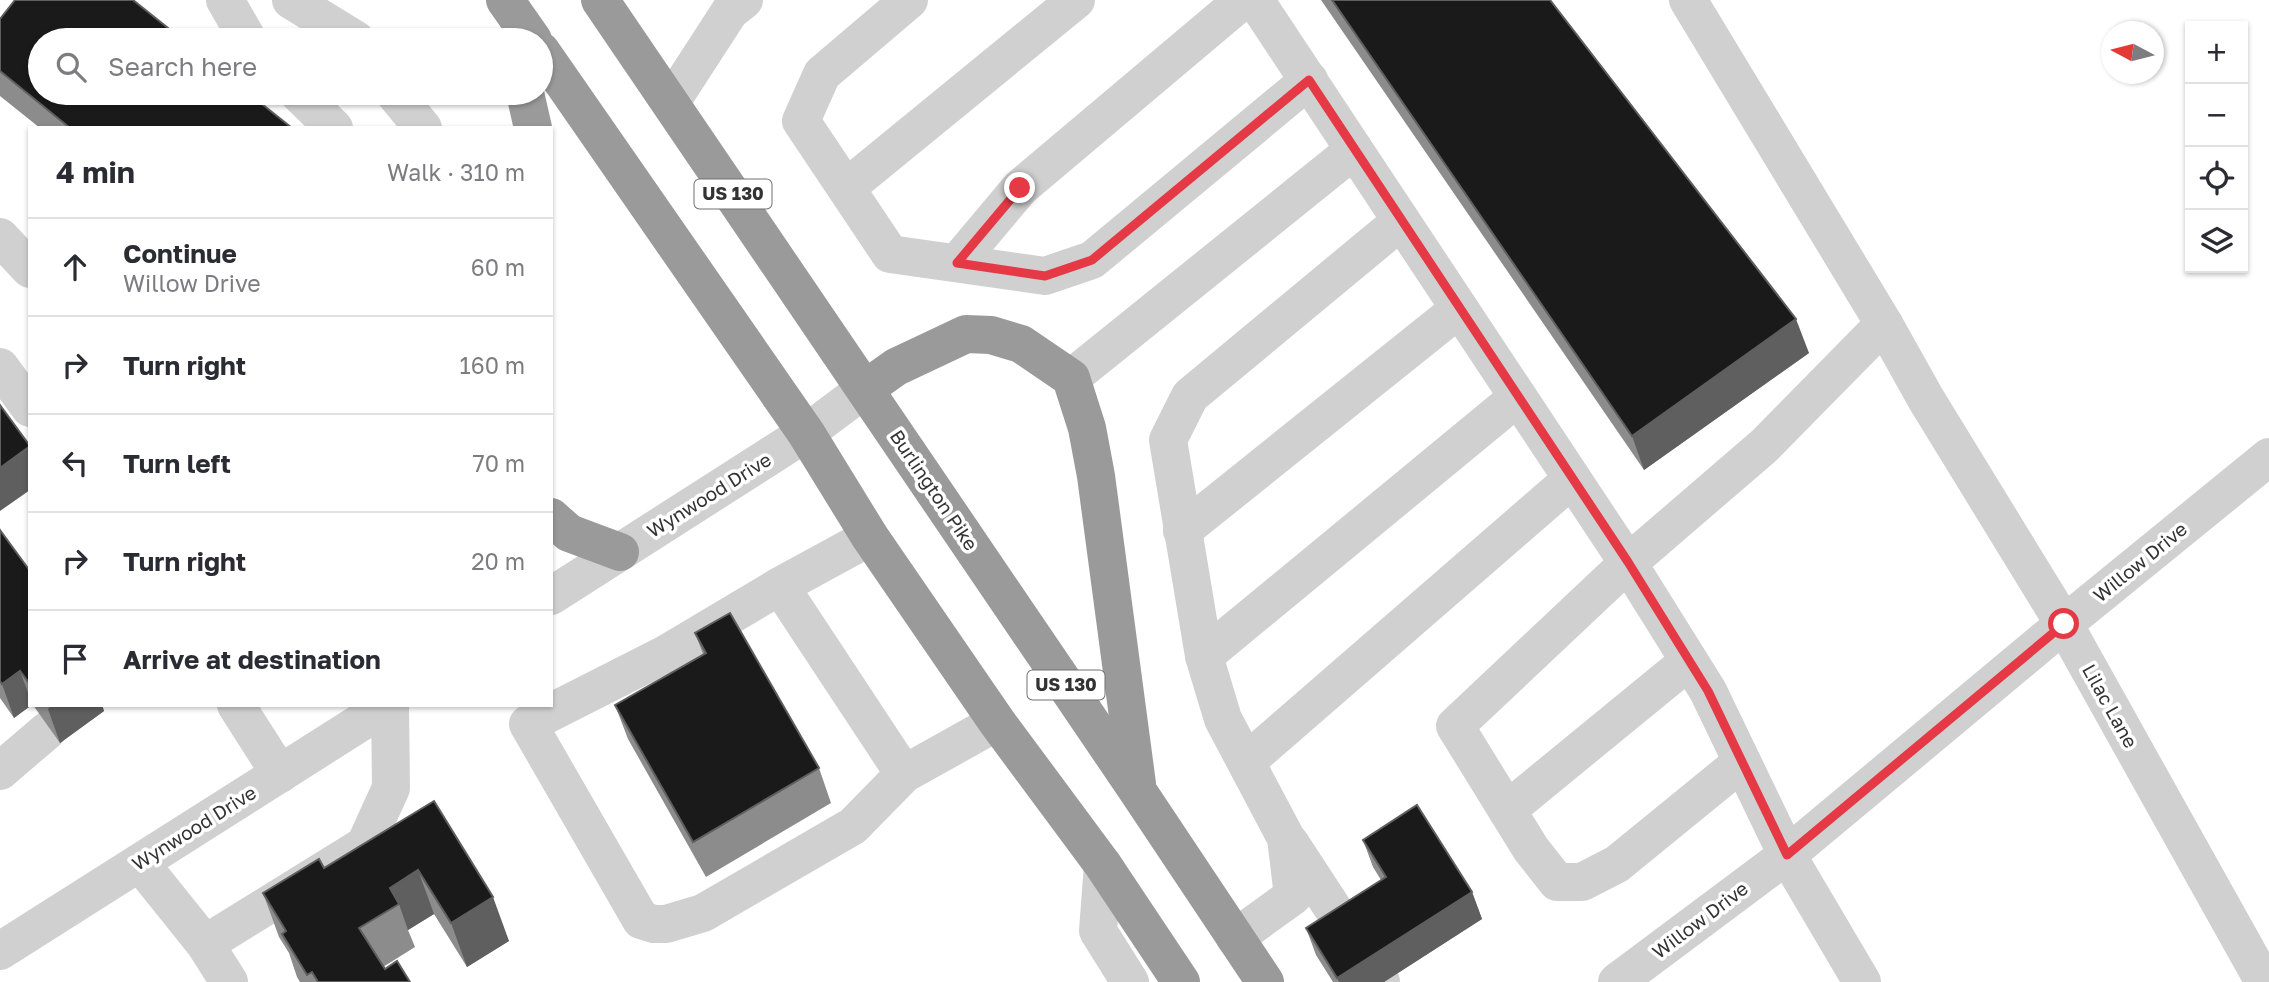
<!DOCTYPE html>
<html lang="en">
<head>
<meta charset="utf-8">
<style>
	:root { --surface:#fff; --page:#f7f7f7; --text:#2b2b33; --muted:#7c7c81; --line:#e1e1e2 }
	body { margin:0; font-family:"Golos Text",sans-serif; background:var(--page); color:var(--text) }
	.controls { position:absolute; right:21px; top:21px; display:grid; overflow:hidden; border-radius:0px; box-shadow:0 2px 5px #0004 }
	.controls button { width:63px; height:63px; display:grid; place-items:center; padding:0; border:0; border-bottom:2px solid var(--line); background:var(--surface); color:var(--text); font:35px sans-serif }
	.compass { position:absolute; left:2101px; top:21px; width:63px; height:63px; border-radius:50%; background:var(--surface); box-shadow:0 2px 5px #0004; rotate:277deg }
	.stop { position:absolute; width:21px; height:21px; margin:-16px; border:5px solid #e63946; border-radius:50%; background:#fff }
	.stop.end { background:#e63946; border-color:#fff; box-shadow:0 2px 7px #0008 }
	.list { margin:0; padding:0; list-style:none }
	h2 { display:flex; justify-content:space-between; align-items:center; height:91px; margin:0; padding:0 28px; font-size:30px }
	h2 small { font-size:23px; font-weight:400; color:var(--muted) }
	.list li { display:grid; grid-template-columns:46px 1fr auto; gap:21px; align-items:center; box-sizing:border-box; height:98px; padding:0 28px; border-top:2px solid var(--line) }
	.list b { display:block; font-size:26px; white-space:nowrap }
	.list p { margin:0; font-size:23px; white-space:nowrap; color:var(--muted) }
	.list em { font-size:23px; font-style:normal; color:var(--muted) }
	.icon { flex:none; width:38px; height:38px; fill:none; stroke:currentColor; stroke-width:2; stroke-linecap:round; stroke-linejoin:round }
	.map { position:relative; flex:none; width:2269px; height:982px; overflow:hidden }
	.search { position:absolute; background:var(--surface); box-shadow:0 2px 5px #0004; left:28px; top:28px; width:525px; height:77px; display:flex; align-items:center; gap:18px; box-sizing:border-box; padding:0 24px; border-radius:38px; color:var(--muted); font-size:26px }
	.panel { position:absolute; background:var(--surface); box-shadow:0 2px 5px #0004; left:28px; top:126px; width:525px; height:581px; border-radius:0px }
	.map>svg:first-child { display:block }
	.lines { fill:none; stroke-linecap:round; stroke-linejoin:round }
	.minor { stroke:#d0d0d0; stroke-width:38 }
	.highway { stroke:#9a9a9a; stroke-width:38 }
	.wall { fill:#8c8c8c }
	.shaded-wall { fill:#5f5f5f }
	.building { fill:#1a1a1a; stroke:#5f5f5f; stroke-width:2 }
	.route { stroke:#e63946; stroke-width:9 }
	.labels { text-anchor:middle; stroke-width:7; stroke-linejoin:round; paint-order:stroke }
	.shield { fill:#fff; stroke:#707070; stroke-width:2 }
	.shield-label { font-size:18px; font-weight:bold; fill:#333 }
	.street-label { font-size:19px; fill:#333; stroke:#fff }
</style>
</head>
<body>
<div class="map">
<svg width="2269" height="982" viewBox="0 0 2269 982">
	<rect width="100%" height="100%" fill="#fff"/>
	<g class="lines">
		<g class="minor">
			<path d="M225,0L248,40"/>
			<path d="M291,0L356,40"/>
			<path d="M909,0L822,74L801,121L890,254L1045,276L1092,260L1309,80"/>
			<path d="M1255,0L1628,563L1708,691L1787,855L1862,982"/>
			<path d="M1688,0L1884,324L1926,399L2064,624L2264,982"/>
			<path d="M298,93L334,128"/>
			<path d="M394,93L423,128"/>
			<path d="M671,102L730,11L744,0"/>
			<path d="M846,188L1076,0"/>
			<path d="M0,237L30,269"/>
			<path d="M957,263L1020,188L1243,0"/>
			<path d="M0,367L30,408"/>
			<path d="M1071,378L1354,150"/>
			<path d="M1182,531L1459,309"/>
			<path d="M780,586L870,537"/>
			<path d="M551,596L806,433L865,389"/>
			<path d="M1204,656L1518,397"/>
			<path d="M236,705L280,774"/>
			<path d="M1246,762L1572,479"/>
			<path d="M1742,762L1617,864L1582,882H1557L1531,849L1455,726L1628,563L1764,446L1884,324"/>
			<path d="M0,771L48,730"/>
			<path d="M904,774L780,586L664,655L528,724L641,920L654,924H666L703,913L853,826L904,774L997,722"/>
			<path d="M1507,810L1689,661"/>
			<path d="M1290,843L1381,982"/>
			<path d="M140,863L205,944L365,845L391,788L390,705"/>
			<path d="M1103,865L1098,931L1130,982"/>
			<path d="M1235,938L1293,896L1286,838L1223,719L1204,656L1168,440L1190,396L1401,221"/>
			<path d="M205,944L229,982"/>
			<path d="M0,951L388,705"/>
			<path d="M1617,982L1787,855L2064,624L2269,457"/>
		</g>
		<g class="highway">
			<path d="M505,0L533,40"/>
			<path d="M600,0L1137,790L1265,982"/>
			<path d="M541,51L806,433L870,537L997,722L1103,865L1181,982"/>
			<path d="M525,93L533,128"/>
			<path d="M865,389L896,367L966,334L991,335L1021,344L1071,378L1087,428L1096,476L1137,784"/>
			<path d="M551,517L569,533L620,552"/>
		</g>
	</g>
	<g class="wall">
		<path d="M1321,0H1550L1809,353L1644,470Z"/>
		<path d="M0,19L292,128H40L0,96Z"/>
		<path d="M0,530L30,571V705L14,718L0,698Z"/>
		<path d="M695,633L819,768L831,803L706,877L628,739L615,705L703,654Z"/>
		<path d="M33,705H102L104,711L60,743Z"/>
		<path d="M434,801L509,941L467,967L434,914L408,930L415,947L383,967L385,969L410,982H300L297,977L289,953L279,937L263,893L324,868Z"/>
		<path d="M1363,840L1472,892L1482,919L1384,982H1333L1316,955L1306,928L1381,880L1373,867Z"/>
	</g>
	<g class="shaded-wall">
		<path d="M1796,319L1809,353L1644,470L1632,436Z"/>
		<path d="M30,447V490L0,511V468Z"/>
		<path d="M20,671L30,698V705H32L14,718L2,684Z"/>
		<path d="M52,705H102L104,711L60,743L48,709Z"/>
		<path d="M418,870L434,914L408,930L399,904L390,888Z"/>
		<path d="M1472,892L1482,919L1384,982H1339L1337,978Z"/>
		<path d="M493,897L509,941L467,967L451,923Z"/>
	</g>
	<g class="building">
		<path d="M15,0H133L183,40H40V93H248L292,128H70L0,71V19Z"/>
		<path d="M1332,0H1550L1796,319L1632,436Z"/>
		<path d="M0,405L30,446L0,468Z"/>
		<path d="M0,530L30,571V684L20,671L2,684L0,681Z"/>
		<path d="M730,613L819,768L693,842L615,705L706,653L695,633Z"/>
		<path d="M434,801L493,897L451,923L418,870L390,888L399,904L359,928L385,969L397,961L410,982H318L312,972L307,975L282,934L286,931L263,893L319,859L324,868Z"/>
		<path d="M1417,805L1472,892L1337,978L1306,928L1386,877L1363,840Z"/>
	</g>
	<g class="lines">
		<path class="route" d="M1020,188L957,263L1045,276L1092,260L1309,80L1628,562L1708,691L1787,855L2064,624"/>
	</g>
	<g class="labels">
		<g class="shield">
			<rect x="694.5" y="179.5" width="77" height="29" rx="5"/>
			<rect x="1027.5" y="670.5" width="77" height="29" rx="5"/>
		</g>
		<g class="shield-label">
			<text x="733" y="200">US 130</text>
			<text x="1066" y="691">US 130</text>
		</g>
		<g class="street-label">
			<text transform="translate(934 490) rotate(56)" y="7">Burlington Pike</text>
			<text transform="translate(709 495) rotate(-32)" y="7">Wynwood Drive</text>
			<text transform="translate(2140 562) rotate(-39)" y="7">Willow Drive</text>
			<text transform="translate(2110 706) rotate(61)" y="7">Lilac Lane</text>
			<text transform="translate(194 828) rotate(-32)" y="7">Wynwood Drive</text>
			<text transform="translate(1700 920) rotate(-37)" y="7">Willow Drive</text>
		</g>
	</g>
</svg>
<div class="controls">
<button>+</button>
<button>−</button>
<button><svg class="icon" aria-label="locate" viewBox="0 0 24 24"><circle cx="12" cy="12" r="6"/><path d="M12 2v4M12 18v4M2 12h4M18 12h4"/></svg></button>
<button><svg class="icon" aria-label="layers" viewBox="0 0 24 24"><path d="M12 4l9 5-9 5-9-5zM3 14l9 5 9-5"/></svg></button>
</div>
<svg class="compass" viewBox="-18 -18 36 36"><path d="M0-13l5 13h-10z" fill="#e53935"/><path d="M0 13l5-13h-10z" fill="#7c7c81"/></svg>
<div class="stop" style="left:2064px;top:624px"></div>
<div class="stop end" style="left:1020px;top:188px"></div>
<div class="search"><svg class="icon" aria-label="search" viewBox="0 0 24 24"><circle cx="10" cy="10" r="6"/><path d="M15 15l6 6"/></svg>Search here</div>
<section class="panel">
<h2>4 min<small>Walk · 310 m</small></h2>
<ul class="list">
<li><svg class="icon" aria-label="ahead" viewBox="0 0 24 24"><path d="M12 20V5M6 11l6-6 6 6"/></svg><div><b>Continue</b><p>Willow Drive</p></div><em>60 m</em></li>
<li><svg class="icon" aria-label="right" viewBox="0 0 24 24"><path d="M7 20v-9h11M14 6l5 5-5 5"/></svg><div><b>Turn right</b></div><em>160 m</em></li>
<li><svg class="icon" aria-label="left" viewBox="0 0 24 24"><path d="M17 20v-9H6M10 6l-5 5 5 5"/></svg><div><b>Turn left</b></div><em>70 m</em></li>
<li><svg class="icon" aria-label="right" viewBox="0 0 24 24"><path d="M7 20v-9h11M14 6l5 5-5 5"/></svg><div><b>Turn right</b></div><em>20 m</em></li>
<li><svg class="icon" aria-label="arrive" viewBox="0 0 24 24"><path d="M6 21V4h12l-3 4 3 4H6"/></svg><div><b>Arrive at destination</b></div></li>
</ul>
</section>
</div>
</body>
</html>
